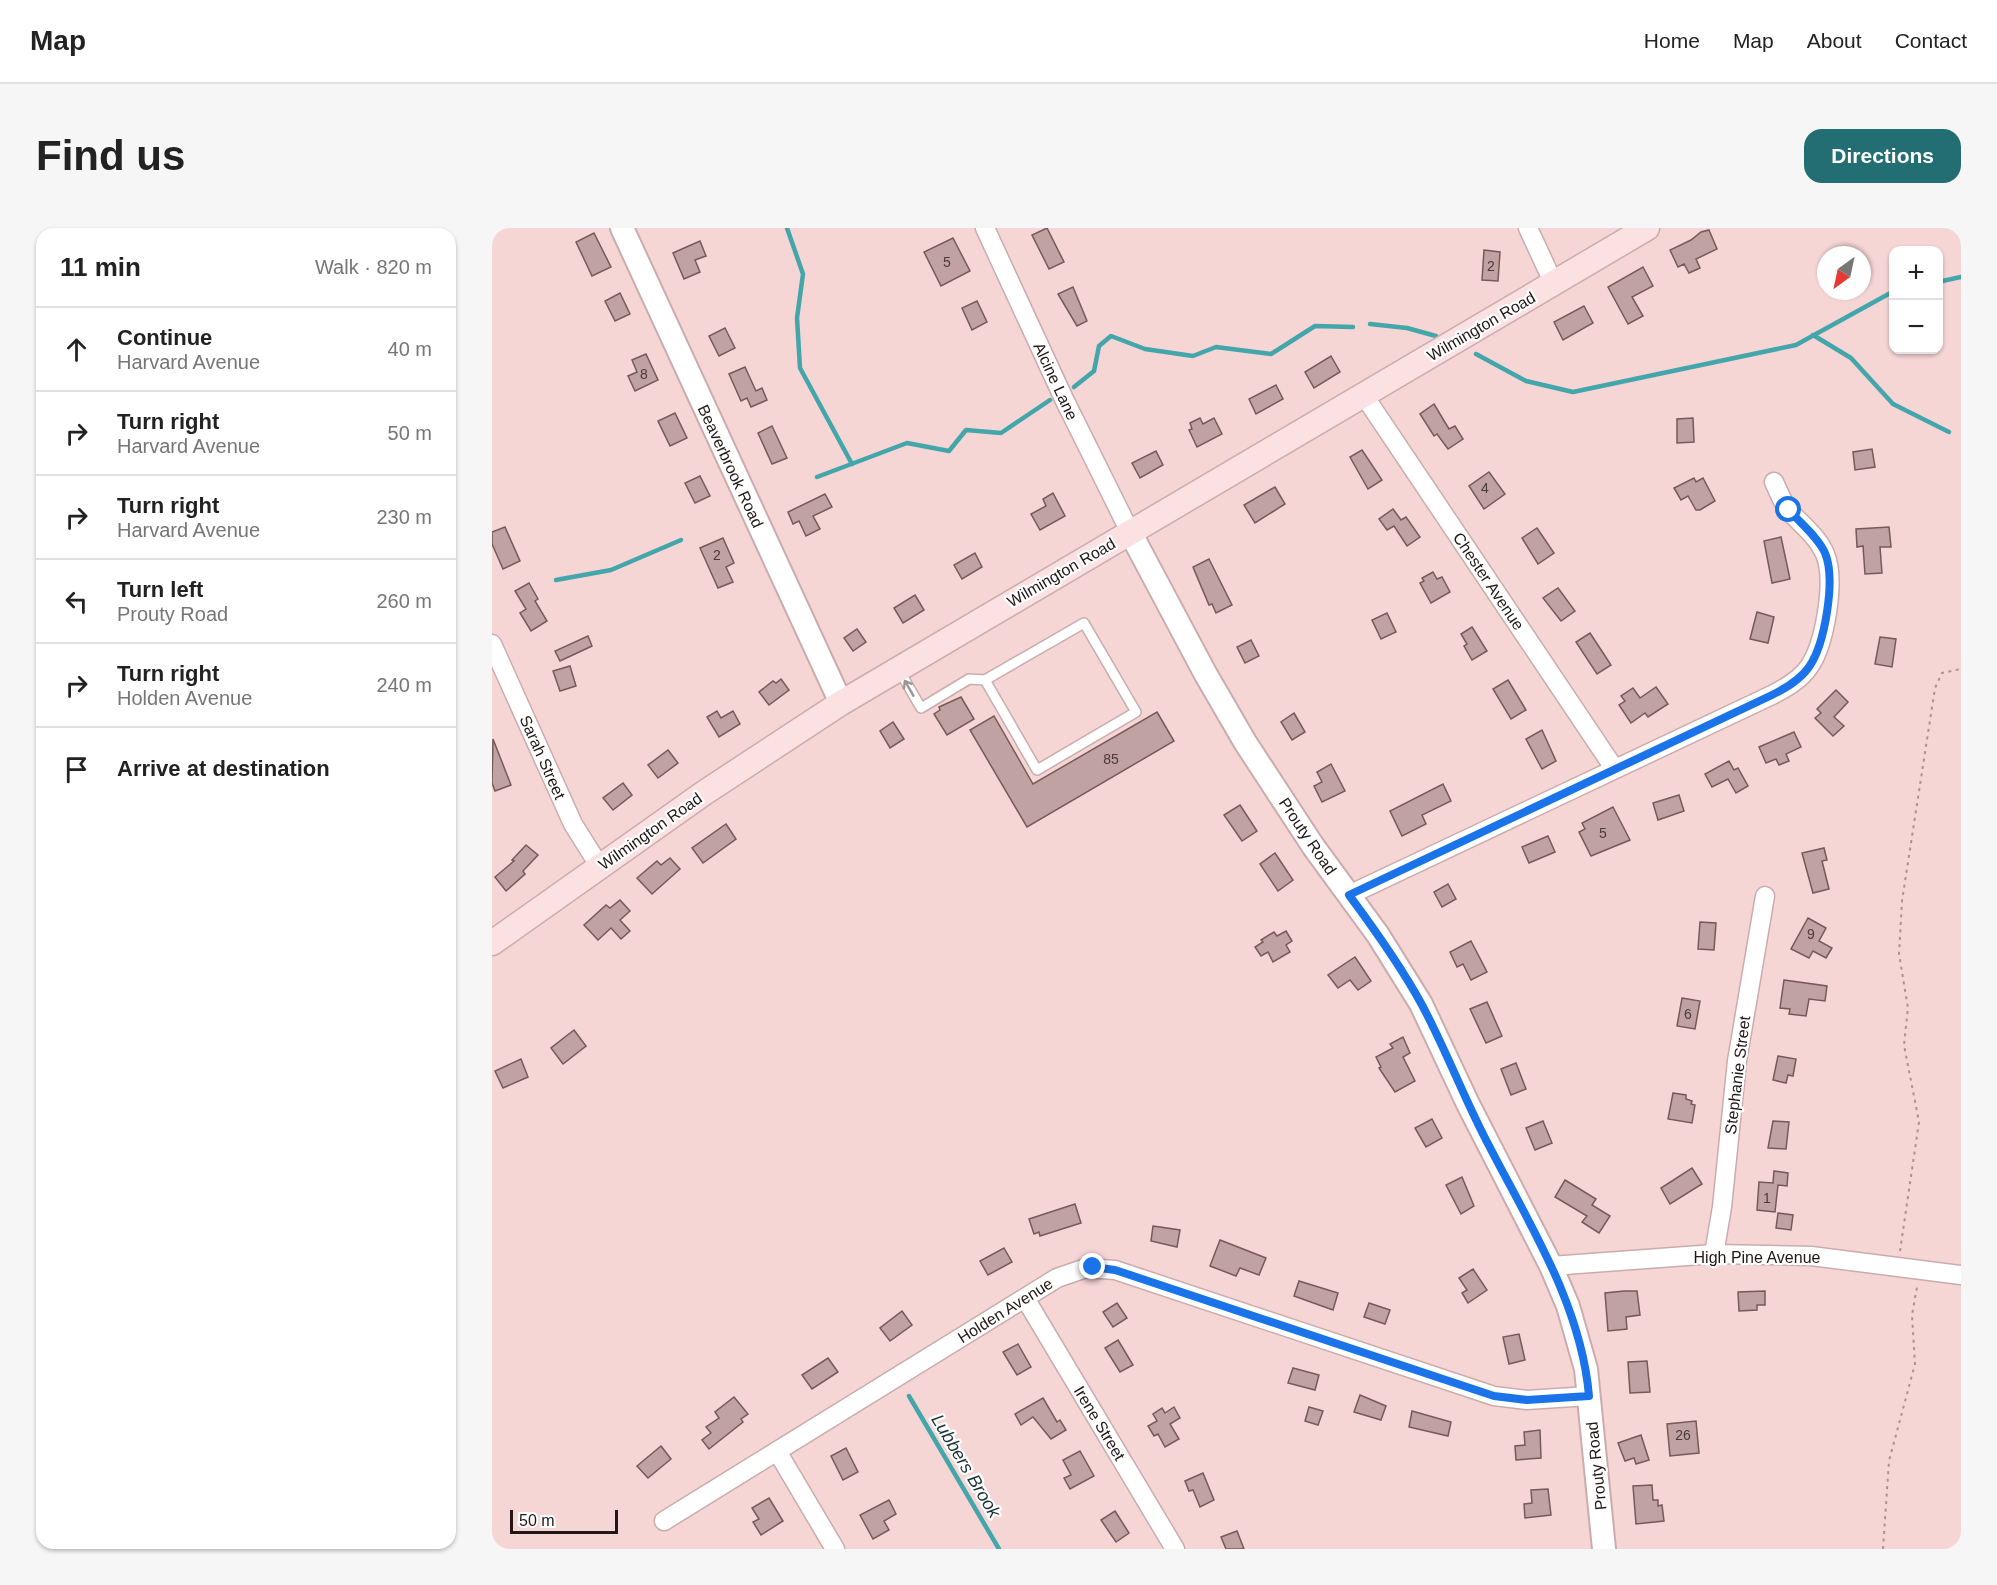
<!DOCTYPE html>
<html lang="en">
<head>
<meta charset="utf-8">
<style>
	:root { --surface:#fff; --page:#f6f6f6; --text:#222; --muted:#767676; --line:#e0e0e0; --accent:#236e72 }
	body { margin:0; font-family:Arial,sans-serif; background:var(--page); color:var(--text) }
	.controls { position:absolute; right:18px; top:18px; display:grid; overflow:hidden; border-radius:12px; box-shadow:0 2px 4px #0004 }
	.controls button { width:54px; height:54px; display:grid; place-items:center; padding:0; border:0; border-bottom:2px solid var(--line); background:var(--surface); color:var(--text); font:30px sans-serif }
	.compass { position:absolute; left:1325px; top:18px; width:54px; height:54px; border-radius:50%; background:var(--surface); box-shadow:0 2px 4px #0004; rotate:213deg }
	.scale { position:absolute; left:18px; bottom:15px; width:108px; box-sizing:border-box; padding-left:6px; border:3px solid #221717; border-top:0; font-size:16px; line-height:21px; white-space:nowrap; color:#221717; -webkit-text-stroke:4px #fff; paint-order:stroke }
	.stop { position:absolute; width:18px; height:18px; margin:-14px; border:4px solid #1a73e8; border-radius:50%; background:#fff }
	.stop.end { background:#1a73e8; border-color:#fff; box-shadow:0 2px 6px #0008 }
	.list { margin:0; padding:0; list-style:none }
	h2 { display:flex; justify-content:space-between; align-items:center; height:78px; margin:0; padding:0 24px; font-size:26px }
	h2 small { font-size:20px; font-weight:400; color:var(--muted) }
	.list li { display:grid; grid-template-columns:39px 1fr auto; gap:18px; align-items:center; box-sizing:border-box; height:84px; padding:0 24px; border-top:2px solid var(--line) }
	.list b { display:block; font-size:22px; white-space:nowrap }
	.list p { margin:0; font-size:20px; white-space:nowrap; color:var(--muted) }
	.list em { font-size:20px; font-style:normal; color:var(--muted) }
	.icon { flex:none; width:33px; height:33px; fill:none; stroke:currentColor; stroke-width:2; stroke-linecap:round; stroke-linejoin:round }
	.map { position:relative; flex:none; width:1469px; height:1321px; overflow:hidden; border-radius:18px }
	header { display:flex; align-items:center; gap:36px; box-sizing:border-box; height:84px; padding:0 30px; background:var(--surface); border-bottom:2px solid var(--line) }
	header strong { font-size:28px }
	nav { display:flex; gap:33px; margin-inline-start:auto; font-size:21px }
	.intro { display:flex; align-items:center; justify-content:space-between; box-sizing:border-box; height:144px; padding:0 36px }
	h1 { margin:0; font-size:42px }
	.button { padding:15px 27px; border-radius:18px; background:var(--accent); color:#fff; font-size:21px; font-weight:700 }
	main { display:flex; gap:36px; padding:0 36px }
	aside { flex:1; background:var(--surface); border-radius:18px; box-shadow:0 2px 4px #0004 }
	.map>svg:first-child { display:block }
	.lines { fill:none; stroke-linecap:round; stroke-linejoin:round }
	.stream { stroke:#42a6aa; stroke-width:4.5 }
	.building { fill:#c1a2a2; stroke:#755a5a; stroke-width:1.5 }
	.service-casing { stroke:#cbacac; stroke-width:12 }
	.minor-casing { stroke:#cbacac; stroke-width:21 }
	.tertiary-casing { stroke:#cbacac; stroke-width:26 }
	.secondary-casing { stroke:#cbacac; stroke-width:27 }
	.path { stroke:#ab9292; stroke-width:2; stroke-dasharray:3 4.5; stroke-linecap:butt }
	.service { stroke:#fff; stroke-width:9 }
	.minor { stroke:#fff; stroke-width:18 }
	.tertiary { stroke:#fff; stroke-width:22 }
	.secondary { stroke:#fbe1e2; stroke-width:24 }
	.oneway { stroke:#9c9797 }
	.route { stroke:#1a73e8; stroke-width:8 }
	.labels { text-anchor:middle; stroke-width:4.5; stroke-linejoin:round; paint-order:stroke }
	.number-label { font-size:14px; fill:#4a3a3a }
	.street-label { font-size:16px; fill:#221717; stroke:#fff }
	.water-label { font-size:18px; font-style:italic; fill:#1d3435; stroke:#fff }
</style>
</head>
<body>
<header>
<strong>Map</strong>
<nav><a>Home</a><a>Map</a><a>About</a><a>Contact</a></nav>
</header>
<div class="intro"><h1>Find us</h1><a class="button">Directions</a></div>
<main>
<aside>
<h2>11 min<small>Walk · 820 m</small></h2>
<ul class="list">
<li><svg class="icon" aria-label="ahead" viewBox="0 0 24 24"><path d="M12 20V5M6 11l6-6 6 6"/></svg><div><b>Continue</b><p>Harvard Avenue</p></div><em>40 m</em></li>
<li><svg class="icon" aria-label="right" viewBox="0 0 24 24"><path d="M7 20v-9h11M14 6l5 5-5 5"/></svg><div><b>Turn right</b><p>Harvard Avenue</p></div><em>50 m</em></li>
<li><svg class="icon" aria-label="right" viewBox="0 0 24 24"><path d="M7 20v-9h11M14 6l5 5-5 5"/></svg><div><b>Turn right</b><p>Harvard Avenue</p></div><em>230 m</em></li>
<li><svg class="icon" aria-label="left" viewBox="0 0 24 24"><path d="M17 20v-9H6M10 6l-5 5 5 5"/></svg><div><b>Turn left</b><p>Prouty Road</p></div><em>260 m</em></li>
<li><svg class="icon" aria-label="right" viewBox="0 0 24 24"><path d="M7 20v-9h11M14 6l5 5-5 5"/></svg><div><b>Turn right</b><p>Holden Avenue</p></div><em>240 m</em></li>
<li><svg class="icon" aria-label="arrive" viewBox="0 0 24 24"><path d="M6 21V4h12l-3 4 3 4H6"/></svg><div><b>Arrive at destination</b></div></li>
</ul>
</aside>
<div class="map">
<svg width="1469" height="1321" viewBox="0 0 1469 1321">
	<rect width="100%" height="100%" fill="#f6d5d5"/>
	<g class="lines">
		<g class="stream">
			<path d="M295,0L311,46L305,90L308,140L360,236"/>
			<path d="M1446,54L1469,49"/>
			<path d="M878,96L915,100L944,108"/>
			<path d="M1321,107L1359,130L1401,176L1457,204"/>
			<path d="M984,126L1034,153L1081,164L1304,117L1402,63"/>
			<path d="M582,159L602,143L607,118L619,108L653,121L701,128L724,119L779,126L823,98L861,99"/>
			<path d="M325,249L415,215L457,223L474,202L509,205L558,172"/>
			<path d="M64,352L119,342L189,312"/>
			<path d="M417,1168L507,1321"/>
		</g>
	</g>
	<g class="building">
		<path d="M555,0L572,34L557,41L540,7Z"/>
		<path d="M1217,2L1225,21L1204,31L1208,40L1197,45L1192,36L1186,39L1178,22L1199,12L1209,4Z"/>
		<path d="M102,5L119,39L100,48L84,14Z"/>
		<path d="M461,10L478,43L449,58L432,24Z"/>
		<path d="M208,13L214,28L203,32L208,44L192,51L181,25Z"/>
		<path d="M992,22L1008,24L1006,53L990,52Z"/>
		<path d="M1151,39L1161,58L1140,69L1151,88L1136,96L1116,59Z"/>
		<path d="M581,59L595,93L585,98L566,66Z"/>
		<path d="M128,65L138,86L123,93L113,73Z"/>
		<path d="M485,73L495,94L480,102L470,80Z"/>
		<path d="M1092,78L1101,95L1071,112L1062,94Z"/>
		<path d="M233,100L243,120L227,128L217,108Z"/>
		<path d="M154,126L166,152L143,163L136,148L145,144L140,132Z"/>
		<path d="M839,128L848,144L822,160L813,144Z"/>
		<path d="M253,139L264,163L270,160L275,172L259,179L255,170L249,173L237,146Z"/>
		<path d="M784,157L791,171L764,186L757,171Z"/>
		<path d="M942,176L957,201L963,198L971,211L956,221L945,206L942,208L928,186Z"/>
		<path d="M183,185L195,210L178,218L166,193Z"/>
		<path d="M708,190L711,196L722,190L730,206L705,219L697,202L700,201L698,195Z"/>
		<path d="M1201,190L1202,214L1185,215V191Z"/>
		<path d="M280,198L295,230L280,236L266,205Z"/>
		<path d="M1380,221L1383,239L1363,242L1361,224Z"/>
		<path d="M870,222L890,252L876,261L858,229Z"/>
		<path d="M664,223L671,237L648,250L640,235Z"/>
		<path d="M997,244L1013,266L992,281L977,258Z"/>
		<path d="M208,248L218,268L203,275L193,255Z"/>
		<path d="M1202,250L1204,254L1211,250L1223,273L1208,282H1204L1196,268L1189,272L1182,260Z"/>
		<path d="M783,259L793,276L763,295L752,277Z"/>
		<path d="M561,265L573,288L548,302L539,286L554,278L551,271Z"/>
		<path d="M333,266L340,279L321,288L328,301L314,308L307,293L301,296L296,284Z"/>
		<path d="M901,281L909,292L914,289L928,309L915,318L902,298L895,302L887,291Z"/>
		<path d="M13,299L28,333L11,341L0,316V304Z"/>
		<path d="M1397,299L1399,319H1388L1390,345L1373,346L1371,318L1365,319L1364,301Z"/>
		<path d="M1045,300L1062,325L1046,336L1030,310Z"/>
		<path d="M1289,309L1298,351L1280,355L1272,313Z"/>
		<path d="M231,310L242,335L234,339L241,354L226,360L208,320Z"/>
		<path d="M483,325L490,339L470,351L462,337Z"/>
		<path d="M717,331L740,377L724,385L720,376L717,377L701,339Z"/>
		<path d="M941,344L945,351L950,349L958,364L939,375L928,355L932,353L930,350Z"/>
		<path d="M37,355L46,371L43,373L55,393L39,403L28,385L34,381L23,363Z"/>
		<path d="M1066,360L1083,383L1069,393L1051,370Z"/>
		<path d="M423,367L432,382L411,395L402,380Z"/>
		<path d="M1265,384L1282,389L1276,415L1258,411Z"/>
		<path d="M895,385L904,404L889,411L880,392Z"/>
		<path d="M980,399L995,423L980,432L972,418L975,416L969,406Z"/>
		<path d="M365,401L374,414L361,423L352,410Z"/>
		<path d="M1098,405L1119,437L1105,446L1084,414Z"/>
		<path d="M96,408L100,418L68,433L63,423Z"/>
		<path d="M1388,409L1404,411L1400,439L1383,436Z"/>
		<path d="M759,412L767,428L753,435L745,419Z"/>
		<path d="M78,438L84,458L68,463L61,443Z"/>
		<path d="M289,451L297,462L277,477L267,464L281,453L284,455Z"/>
		<path d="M1016,452L1034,482L1019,491L1001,461Z"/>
		<path d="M1164,459L1176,476L1156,489L1153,485L1139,495L1127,477L1133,473L1129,468L1141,460L1148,470Z"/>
		<path d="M1344,462L1356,474L1342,489L1352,498L1341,508L1323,490L1329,485L1325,481Z"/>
		<path d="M469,469L482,491L455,507L442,486L448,482L447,479Z"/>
		<path d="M225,483L229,490L241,483L248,496L227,509L215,489Z"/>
		<path d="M665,484L682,513L535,599L478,502L502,488L541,556Z"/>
		<path d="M802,485L813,504L800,512L789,494Z"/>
		<path d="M401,494L412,511L398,520L388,503Z"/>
		<path d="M1050,502L1064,533L1050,541L1034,511Z"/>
		<path d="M1302,504L1309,519L1294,526L1297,533L1287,537L1284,531L1274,535L1267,519Z"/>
		<path d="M1,511L19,557L3,563L0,555Z"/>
		<path d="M176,522L186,535L166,550L156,537Z"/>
		<path d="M1237,533L1242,542L1246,540L1256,558L1244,565L1236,551L1220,559L1213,546Z"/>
		<path d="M839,536L853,563L830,574L822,558L830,554L825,544Z"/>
		<path d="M131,555L140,567L121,582L111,570Z"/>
		<path d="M951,556L959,573L930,587L934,596L910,608L898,583Z"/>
		<path d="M1187,567L1192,583L1166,592L1161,575Z"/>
		<path d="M748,577L765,603L750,613L732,587Z"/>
		<path d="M1121,579L1138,612L1099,628L1087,604L1093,601L1090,595Z"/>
		<path d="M234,596L244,611L211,635L200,620Z"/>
		<path d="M1056,608L1063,624L1037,635L1030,619Z"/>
		<path d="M34,617L46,627L31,643L33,646L14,663L3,649L22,633L20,632Z"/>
		<path d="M1332,620L1335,632L1330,633L1337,661L1321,665L1310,625Z"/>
		<path d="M783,625L801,652L786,663L768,636Z"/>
		<path d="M178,630L188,641L160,666L145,650L165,633L169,637Z"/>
		<path d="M956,656L964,671L950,679L942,664Z"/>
		<path d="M128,672L138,683L128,692L138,703L129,711L119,700L106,712L92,697L114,677L118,680Z"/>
		<path d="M1316,690L1334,700L1327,713L1340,720L1334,730L1321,723L1317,730L1299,721Z"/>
		<path d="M1208,694L1224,695L1222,722L1206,721Z"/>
		<path d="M794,703L800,713L794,717L798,724L781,734L776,724L769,728L763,719L771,714L769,712L782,704L785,708Z"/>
		<path d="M979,713L995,744L979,752L971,736L965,739L958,724Z"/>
		<path d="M863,729L879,753L866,762L858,752L846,760L836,747Z"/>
		<path d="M1292,752L1335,758L1333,773L1317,771L1314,788L1297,786L1298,781L1288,780Z"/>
		<path d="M1190,770L1208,773L1203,801L1185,798Z"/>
		<path d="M995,774L1010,808L994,815L978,781Z"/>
		<path d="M82,802L94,818L71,836L59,820Z"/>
		<path d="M911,809L918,825L911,829L923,853L903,864L887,840L889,839L884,829L901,820L898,816Z"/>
		<path d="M1286,828L1304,831L1301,848L1296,847L1294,855L1281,852Z"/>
		<path d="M29,831L36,849L11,860L3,843Z"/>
		<path d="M1024,835L1034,861L1019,867L1009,841Z"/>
		<path d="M1181,865L1194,867V871L1200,873L1199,876L1203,877L1200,895L1176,891Z"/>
		<path d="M940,891L950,910L934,919L923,900Z"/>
		<path d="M1051,893L1060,915L1043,922L1034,900Z"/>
		<path d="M1281,893L1297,894L1294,921L1276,920Z"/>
		<path d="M1200,940L1210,956L1178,976L1169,960Z"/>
		<path d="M1282,943L1296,945L1295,958L1286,957L1283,984L1265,982L1267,954L1281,955Z"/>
		<path d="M970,949L982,978L969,986L954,957Z"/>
		<path d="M1073,952L1104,971L1100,977L1118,988L1107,1005L1090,994L1095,988L1063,969Z"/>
		<path d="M583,976L589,995L548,1008L547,1004L542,1006L537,991Z"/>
		<path d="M1286,985L1301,987L1299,1002L1284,1000Z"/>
		<path d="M661,998L688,1002L685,1019L659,1013Z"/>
		<path d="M728,1012L774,1030L767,1047L748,1040L744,1048L718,1038Z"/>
		<path d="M512,1020L520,1034L496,1047L488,1033Z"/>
		<path d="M981,1041L995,1062L976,1075L970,1065L975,1062L967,1050Z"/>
		<path d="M807,1053L846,1065L841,1082L802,1068Z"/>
		<path d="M1132,1063H1145L1148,1087L1134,1089L1135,1101L1116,1103L1113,1065Z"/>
		<path d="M1273,1063V1077H1265V1082L1247,1083L1246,1064Z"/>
		<path d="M625,1075L635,1090L621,1099L611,1084Z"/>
		<path d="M877,1075L898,1082L893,1096L872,1089Z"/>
		<path d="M410,1083L420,1097L398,1113L388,1100Z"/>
		<path d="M1027,1106L1033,1132L1017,1136L1011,1109Z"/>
		<path d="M626,1112L641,1137L628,1144L613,1120Z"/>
		<path d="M526,1116L539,1139L525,1147L511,1124Z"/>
		<path d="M336,1130L346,1144L320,1161L310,1147Z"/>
		<path d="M1155,1133L1158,1164L1138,1165L1136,1134Z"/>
		<path d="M801,1140L827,1147L823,1162L796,1155Z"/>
		<path d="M868,1167L894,1178L889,1192L862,1184Z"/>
		<path d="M242,1169L256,1186L249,1191L251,1194L217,1221L210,1212L219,1205L214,1199L227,1190L223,1184Z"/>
		<path d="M551,1170L565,1194L568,1192L574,1202L559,1211L541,1189L529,1197L523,1186Z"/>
		<path d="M682,1179L688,1190L678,1196L687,1211L673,1219L666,1206L662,1208L656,1198L665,1193L661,1186L670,1180L673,1185Z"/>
		<path d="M817,1179L831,1183L826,1197L813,1193Z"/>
		<path d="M920,1183L959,1194L956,1208L917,1199Z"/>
		<path d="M1204,1193L1207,1225L1178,1228L1175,1196Z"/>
		<path d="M1048,1202L1049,1230L1024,1232L1023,1218L1033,1217L1032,1204Z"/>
		<path d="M1149,1207L1157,1232L1144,1236L1142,1230L1133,1233L1126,1215Z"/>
		<path d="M169,1218L179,1231L156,1250L145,1238Z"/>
		<path d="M354,1220L366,1244L351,1252L339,1228Z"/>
		<path d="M588,1223L602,1248L578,1261L572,1250L579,1247L571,1232Z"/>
		<path d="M711,1245L722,1272L708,1279L701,1262L697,1263L693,1253Z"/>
		<path d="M1160,1257L1161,1272H1166V1278L1170,1277L1172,1293L1144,1296L1141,1258Z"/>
		<path d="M1056,1261L1059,1287L1033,1290L1032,1276L1040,1275L1039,1262Z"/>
		<path d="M277,1270L291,1293L269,1307L261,1294L267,1291L260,1280Z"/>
		<path d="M397,1272L404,1286L392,1293L397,1302L381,1311L368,1287Z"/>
		<path d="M623,1283L637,1305L624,1314L609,1292Z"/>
		<path d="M745,1303L752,1321H734L729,1309Z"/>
	</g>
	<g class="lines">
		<g class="service-casing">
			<g id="service">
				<path d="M592,395L644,484L545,542L493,452Z"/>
				<path d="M407,442L429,480L477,451L493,452"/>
			</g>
		</g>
		<g class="minor-casing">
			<g id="minor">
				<path d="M493,0L572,171L638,304"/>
				<path d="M1036,0L1062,56"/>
				<path d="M871,166L1122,540"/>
				<path d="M0,416L81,596L108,639"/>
				<path d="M857,667L1280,467C1294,460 1308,452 1317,439C1333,416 1344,352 1333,326C1326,309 1309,296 1297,283C1290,274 1287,264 1282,254"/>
				<path d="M1222,1026L1230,979L1245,833L1273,668"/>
				<path d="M1059,1038L1222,1026L1319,1028L1469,1047"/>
				<path d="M533,1070L683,1321"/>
				<path d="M285,1223L343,1321"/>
				<path d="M172,1293L565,1050L594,1040L623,1042L1002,1168L1035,1172L1097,1168"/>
			</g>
		</g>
		<g class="tertiary-casing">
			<g id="tertiary">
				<path d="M130,0L349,475"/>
				<path d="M638,304L713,445L753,514L821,618L886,707L929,776L976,876L1059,1038L1076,1078L1094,1141L1112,1321"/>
			</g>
		</g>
		<g class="secondary-casing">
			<path id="secondary" d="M0,715L212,565L349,475L1155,0"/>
		</g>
		<g class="path">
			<path d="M1408,1023L1427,894L1412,817L1416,780L1407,726L1410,673L1443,460L1450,445L1469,441"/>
			<path d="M1391,1321L1397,1233L1423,1136L1420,1087L1425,1059"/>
		</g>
		<use href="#service" class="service"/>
		<use href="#minor" class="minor"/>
		<use href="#tertiary" class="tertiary"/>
		<use href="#secondary" class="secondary"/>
	</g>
	<defs><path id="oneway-shaft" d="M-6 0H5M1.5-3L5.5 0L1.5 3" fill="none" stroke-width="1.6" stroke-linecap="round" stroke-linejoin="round" transform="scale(1.5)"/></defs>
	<use class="oneway" href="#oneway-shaft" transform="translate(417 460) rotate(-120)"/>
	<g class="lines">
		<path class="route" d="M601,1039L623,1042L1002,1168L1035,1172L1097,1168C1089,1074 1034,991 992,908C970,865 953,820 930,777C909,738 883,702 857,667L1280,467C1294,460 1308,452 1317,439C1333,416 1344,351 1333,325C1326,309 1308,295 1297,282"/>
	</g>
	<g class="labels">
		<g class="number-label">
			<text x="455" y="39">5</text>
			<text x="999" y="43">2</text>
			<text x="152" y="151">8</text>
			<text x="993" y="265">4</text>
			<text x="225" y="332">2</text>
			<text x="619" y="536">85</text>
			<text x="1111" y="610">5</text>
			<text x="1319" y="711">9</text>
			<text x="1196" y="791">6</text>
			<text x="1275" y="975">1</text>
			<text x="1191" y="1212">26</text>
		</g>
		<g class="street-label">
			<text transform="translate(989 98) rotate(-30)" y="6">Wilmington Road</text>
			<text transform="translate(564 153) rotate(65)" y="6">Alcine Lane</text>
			<text transform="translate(239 238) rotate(65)" y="6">Beaverbrook Road</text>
			<text transform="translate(569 344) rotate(-30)" y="6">Wilmington Road</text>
			<text transform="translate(997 353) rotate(56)" y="6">Chester Avenue</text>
			<text transform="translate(51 529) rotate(66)" y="6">Sarah Street</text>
			<text transform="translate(158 603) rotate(-35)" y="6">Wilmington Road</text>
			<text transform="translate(816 608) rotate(56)" y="6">Prouty Road</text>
			<text transform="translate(1245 847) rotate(-83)" y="6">Stephanie Street</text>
			<text x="1265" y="1035">High Pine Avenue</text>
			<text transform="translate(513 1082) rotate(-32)" y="6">Holden Avenue</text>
			<text transform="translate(608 1195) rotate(59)" y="6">Irene Street</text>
			<text transform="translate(1104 1238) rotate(-96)" y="6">Prouty Road</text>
		</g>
		<g class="water-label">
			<text transform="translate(474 1238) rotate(59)" y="6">Lubbers Brook</text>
		</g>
	</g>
</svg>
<div class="controls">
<button>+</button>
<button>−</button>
</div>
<svg class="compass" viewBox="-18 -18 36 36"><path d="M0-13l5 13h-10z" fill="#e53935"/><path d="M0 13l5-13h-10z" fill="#767676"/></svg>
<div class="scale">50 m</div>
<div class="stop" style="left:1297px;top:282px"></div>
<div class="stop end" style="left:601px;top:1039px"></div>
</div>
</main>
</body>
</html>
